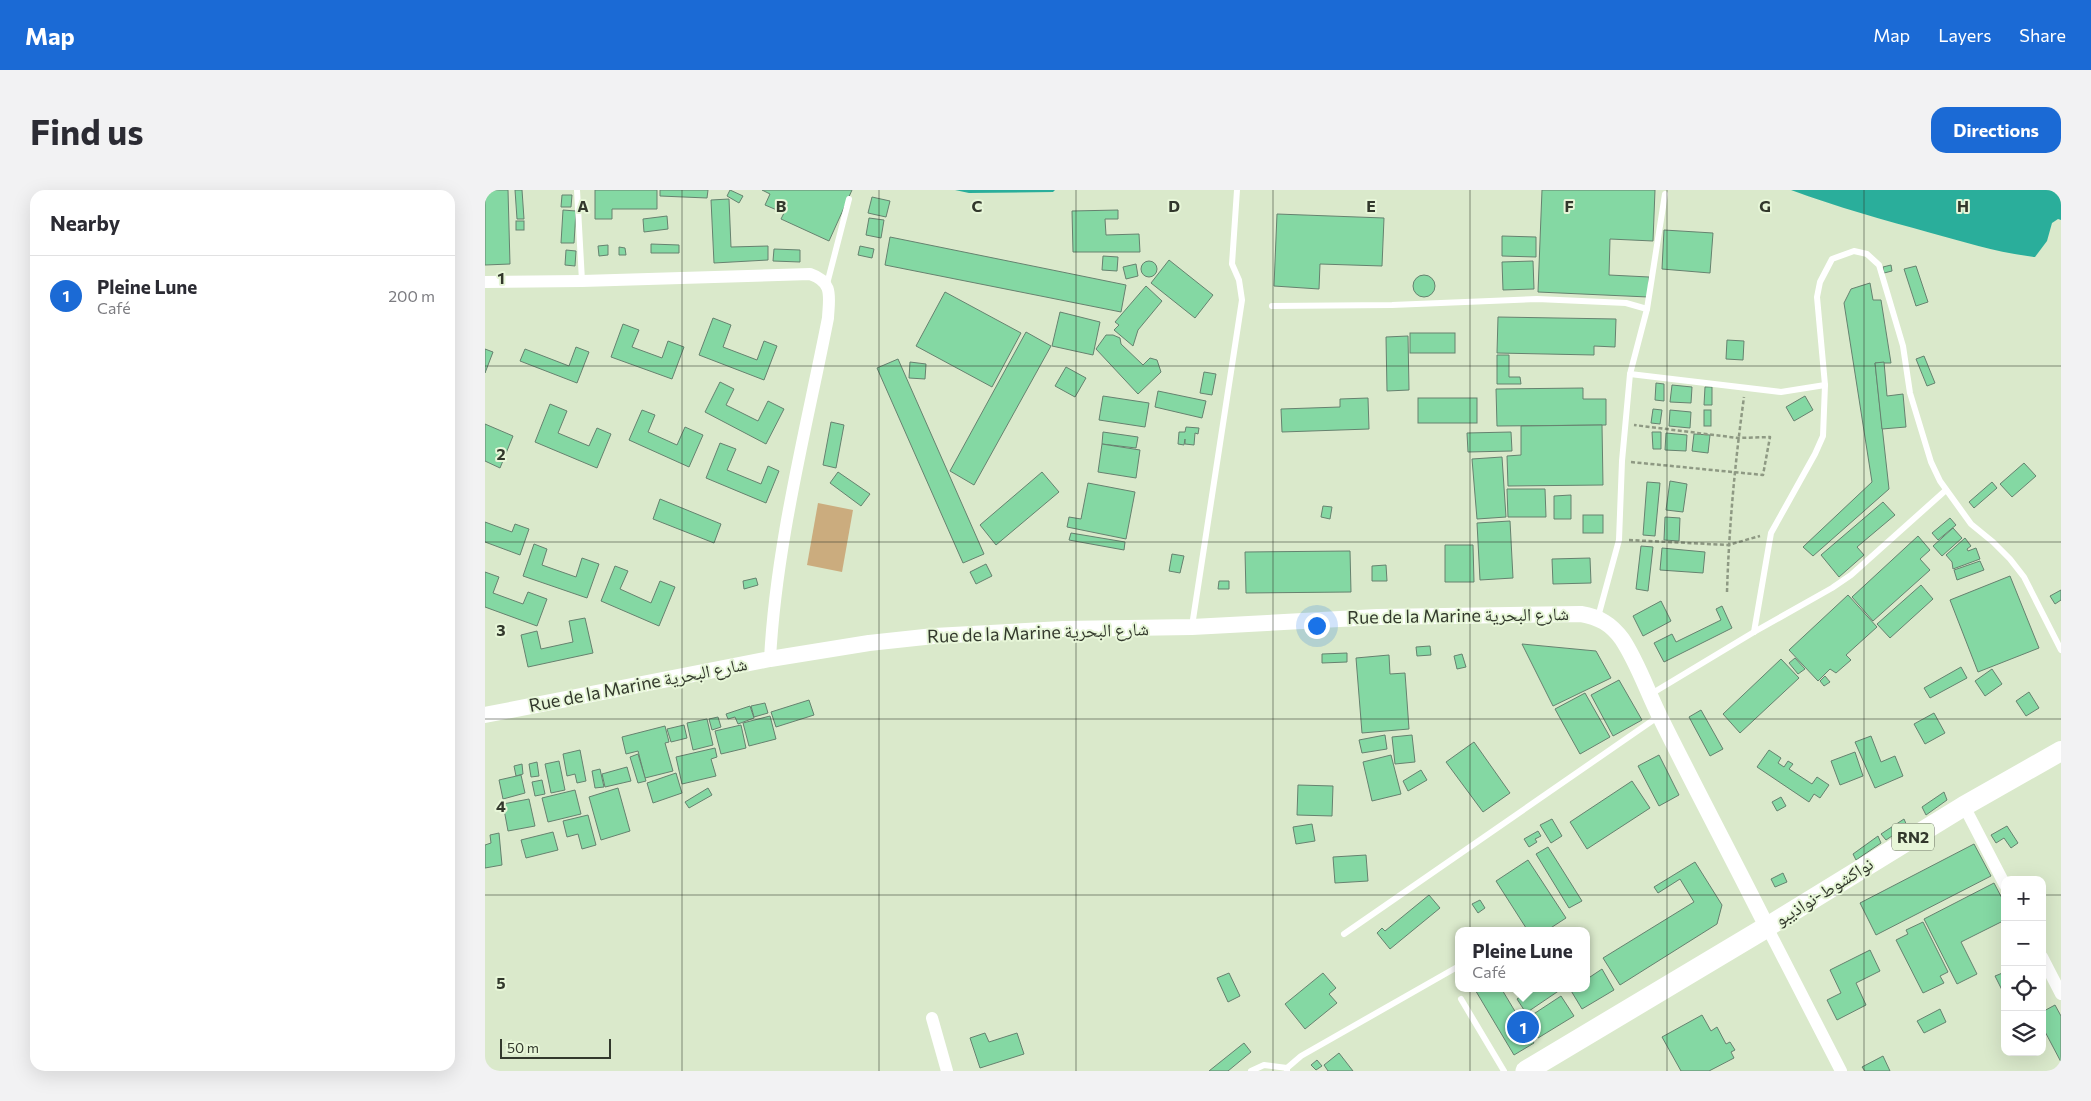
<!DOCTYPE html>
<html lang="en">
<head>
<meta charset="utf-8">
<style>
	:root { --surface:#fff; --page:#f2f2f3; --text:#2b2b33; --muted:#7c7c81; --line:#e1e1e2; --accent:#1b6ad5 }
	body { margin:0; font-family:Commissioner,"Noto Naskh Arabic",sans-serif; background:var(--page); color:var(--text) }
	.controls { position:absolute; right:15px; bottom:15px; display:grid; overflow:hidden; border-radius:10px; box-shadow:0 5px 20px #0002 }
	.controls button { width:45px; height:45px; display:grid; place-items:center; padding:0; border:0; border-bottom:1px solid var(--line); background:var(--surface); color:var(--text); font:25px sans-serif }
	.scale { position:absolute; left:15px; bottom:12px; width:111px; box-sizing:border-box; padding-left:5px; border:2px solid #32382c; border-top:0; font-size:14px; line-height:18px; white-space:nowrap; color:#32382c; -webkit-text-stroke:4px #e7f6d8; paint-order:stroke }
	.you { position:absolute; left:831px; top:435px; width:18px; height:18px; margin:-12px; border:4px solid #fff; border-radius:50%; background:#1a73e8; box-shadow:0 0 0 8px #1a73e833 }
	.badge { display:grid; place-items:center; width:32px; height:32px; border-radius:50%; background:var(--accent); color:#fff; font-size:16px; font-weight:700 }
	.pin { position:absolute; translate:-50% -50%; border:2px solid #fff; box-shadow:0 1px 5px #0006 }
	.popup { position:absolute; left:970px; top:737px; width:135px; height:65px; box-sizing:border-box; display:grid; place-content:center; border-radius:10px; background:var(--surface); filter:drop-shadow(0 1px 4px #0005); font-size:16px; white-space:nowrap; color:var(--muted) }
	.popup b { font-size:19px; color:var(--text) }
	.popup::after { content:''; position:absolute; left:50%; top:100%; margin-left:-10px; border:10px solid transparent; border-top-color:var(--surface) }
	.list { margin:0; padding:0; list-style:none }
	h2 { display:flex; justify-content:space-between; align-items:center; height:65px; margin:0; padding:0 20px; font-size:21px }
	h2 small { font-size:16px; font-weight:400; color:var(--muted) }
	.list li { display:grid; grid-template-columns:32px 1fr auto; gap:15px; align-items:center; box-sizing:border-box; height:80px; padding:0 20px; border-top:1px solid var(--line) }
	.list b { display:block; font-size:19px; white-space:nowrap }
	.list p { margin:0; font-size:16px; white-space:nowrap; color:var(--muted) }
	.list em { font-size:16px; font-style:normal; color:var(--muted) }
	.icon { flex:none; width:28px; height:28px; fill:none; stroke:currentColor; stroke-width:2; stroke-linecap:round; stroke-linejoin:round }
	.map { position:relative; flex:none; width:1576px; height:881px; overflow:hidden; border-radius:15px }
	header { display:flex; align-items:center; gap:30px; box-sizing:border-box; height:70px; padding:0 25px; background:var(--accent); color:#fff }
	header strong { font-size:24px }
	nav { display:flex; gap:28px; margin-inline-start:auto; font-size:18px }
	.intro { display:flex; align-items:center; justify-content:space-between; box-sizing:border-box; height:120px; padding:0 30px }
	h1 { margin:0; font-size:35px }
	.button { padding:12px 22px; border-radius:15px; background:var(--accent); color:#fff; font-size:18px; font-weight:700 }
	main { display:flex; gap:30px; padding:0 30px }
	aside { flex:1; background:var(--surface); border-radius:15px; box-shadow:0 5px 20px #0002 }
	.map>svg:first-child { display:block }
	.green { fill:#cbac7e }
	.water { fill:#2aae9b }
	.building { fill:#84d8a3; stroke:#66826f }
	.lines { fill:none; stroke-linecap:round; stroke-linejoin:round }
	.path { stroke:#8e9983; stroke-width:2.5; stroke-dasharray:4 2.5; stroke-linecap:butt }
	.service { stroke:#fff; stroke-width:6 }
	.minor { stroke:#fff; stroke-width:12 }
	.tertiary { stroke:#fff; stroke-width:16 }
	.primary { stroke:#fff; stroke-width:20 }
	.trunk { stroke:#fff; stroke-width:21 }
	.grid { fill:none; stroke:#32382c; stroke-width:1; stroke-opacity:0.55 }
	.labels { text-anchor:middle; stroke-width:4; stroke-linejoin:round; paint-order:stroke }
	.shield { fill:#e7f6d8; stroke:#687160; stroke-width:1 }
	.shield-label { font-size:16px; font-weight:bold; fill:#32382c }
	.street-label { font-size:18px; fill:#32382c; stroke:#e7f6d8 }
	.grid-label { font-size:16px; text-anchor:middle; font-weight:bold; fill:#32382c; stroke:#e7f6d8; stroke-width:4; stroke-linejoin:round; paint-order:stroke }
</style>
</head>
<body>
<header>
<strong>Map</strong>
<nav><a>Map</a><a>Layers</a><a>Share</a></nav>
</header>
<div class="intro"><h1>Find us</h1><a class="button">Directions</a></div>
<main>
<aside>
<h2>Nearby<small></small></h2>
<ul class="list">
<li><span class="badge">1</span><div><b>Pleine Lune</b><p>Café</p></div><em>200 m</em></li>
</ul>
</aside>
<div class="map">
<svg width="1576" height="881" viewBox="0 0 1576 881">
	<rect width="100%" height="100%" fill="#dae9cb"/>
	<path class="green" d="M333,313L368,320L357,382L322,375Z"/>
	<g class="water">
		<path d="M470,0H570L568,2L484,3Z"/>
		<path d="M1306,0H1576V30L1573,29L1567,33L1562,51L1550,67C1514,63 1480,52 1446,43C1399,30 1352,17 1306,0Z"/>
	</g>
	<g class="building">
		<path d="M0,0H23L25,74L0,75Z"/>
		<path d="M30,0H37L39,29H32Z"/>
		<path d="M110,0H172V19H127V29H110Z"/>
		<path d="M175,0H223L222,8L175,6Z"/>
		<path d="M245,0L258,6L254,13L242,6Z"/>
		<path d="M277,0H367L344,51L296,29L299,23L280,15L285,4Z"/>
		<path d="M1057,0H1170L1168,51L1125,49L1124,85L1164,87L1163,107L1053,102Z"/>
		<path d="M77,5H87L86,17H76Z"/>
		<path d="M387,7L405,11L401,27L383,23Z"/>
		<path d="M244,9L246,57L283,56V70L229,73L226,10Z"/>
		<path d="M78,20L91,21L89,53H76Z"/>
		<path d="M633,20V29H620L621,45L654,44L655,62H588L587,21Z"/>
		<path d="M792,24L899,28L897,76L835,74L834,99L789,96Z"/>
		<path d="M182,26L183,39L159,42L158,29Z"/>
		<path d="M384,28L399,30L396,48L381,45Z"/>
		<rect x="31" y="31" width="8" height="9"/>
		<path d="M1179,40L1228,43L1225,83L1177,79Z"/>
		<path d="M1017,46L1051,47V67L1017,66Z"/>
		<path d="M405,47L641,95L636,122L400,75Z"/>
		<path d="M166,54L194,55V63H166Z"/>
		<path d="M123,55V65L114,66L113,56Z"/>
		<path d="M375,56L389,59L387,68L373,65Z"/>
		<path d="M134,57L140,58L141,65H134Z"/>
		<path d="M289,59L315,60V72L288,71Z"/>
		<path d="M81,60L91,61L90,76L80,75Z"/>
		<path d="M618,66L633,67L632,81L617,80Z"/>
		<path d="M684,70L728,105L710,128L666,93Z"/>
		<circle cx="664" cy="79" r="8"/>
		<path d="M1048,71L1049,99L1018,100L1017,72Z"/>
		<path d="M651,74L653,86L641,89L638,77Z"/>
		<path d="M1406,75L1407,81L1399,83L1398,77Z"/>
		<path d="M1431,76L1443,112L1431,116L1419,79Z"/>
		<circle cx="939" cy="96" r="11"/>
		<path d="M1385,93L1388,110H1396L1406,173H1390L1404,299L1328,366L1318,357L1387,292L1359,113L1366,99Z"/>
		<path d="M661,96L677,111L653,140L648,156L629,140L634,135L630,132Z"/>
		<path d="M460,102L536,143L507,197L431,156Z"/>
		<path d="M575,122L615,132L608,165L567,156Z"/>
		<path d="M1013,127L1131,129L1130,157L1109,156V165L1012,163Z"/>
		<path d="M228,128L246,135L238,157L272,170L279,151L292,156L279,190L214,165Z"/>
		<path d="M138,134L154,140L147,157L177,168L183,151L199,157L187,189L126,167Z"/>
		<path d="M541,142L566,156L489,295L465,281Z"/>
		<rect x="925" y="143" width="45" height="20"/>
		<path d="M621,145H628L635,148L636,154L658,175L665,168L672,170L676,182L653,204L611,159Z"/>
		<path d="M923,146L924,200L902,201L901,147Z"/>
		<path d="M1242,150L1259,151L1258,170L1241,169Z"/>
		<path d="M91,157L104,162L92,193L35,171L40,159L84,176Z"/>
		<path d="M0,159L8,162L0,183Z"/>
		<path d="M1012,165H1024V187H1035L1036,194H1012Z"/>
		<path d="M1439,166L1450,193L1442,196L1431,169Z"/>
		<path d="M413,169L499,364L478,373L392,178Z"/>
		<path d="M425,172L441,174L440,189L424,188Z"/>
		<path d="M1399,172L1402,206L1418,204L1421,237L1397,239L1390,173Z"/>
		<path d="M581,177L601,188L590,207L570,196Z"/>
		<path d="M719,182L731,184L727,205L715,203Z"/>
		<path d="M235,192L249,199L241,215L273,231L283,211L299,219L281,254L220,222Z"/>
		<path d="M1171,193L1179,194V211L1170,210Z"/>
		<path d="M1187,195L1207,197L1206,213L1185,212Z"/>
		<path d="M1220,197H1227V215H1219Z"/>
		<path d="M1098,198V209H1121V235L1012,236L1011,199Z"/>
		<path d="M673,201L721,211L717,228L670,217Z"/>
		<path d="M618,206L664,213L660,237L614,230Z"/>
		<path d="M1320,206L1328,220L1309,231L1301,217Z"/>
		<path d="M883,208L884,239L797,242L796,219L855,217V209Z"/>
		<rect x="933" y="208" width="59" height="25"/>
		<path d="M65,214L82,221L73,243L104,256L112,238L126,244L112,278L50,252Z"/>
		<path d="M1168,219L1177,220L1175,234L1166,233Z"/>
		<path d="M157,220L170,225L163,242L192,255L200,237L218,245L204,277L144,250Z"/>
		<path d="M1185,220L1206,222L1205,238L1184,236Z"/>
		<rect x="1219" y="220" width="7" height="16"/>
		<path d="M346,232L359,235L351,278L338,275Z"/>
		<path d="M0,234L28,246L15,278L0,271Z"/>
		<path d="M1117,235L1118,295L1023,296L1022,266L1036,265V236Z"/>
		<path d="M701,237L714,238L713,244L710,243L709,255L700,254V249L699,255L693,254L694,242H700Z"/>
		<path d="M618,242L653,247L651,258L617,254Z"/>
		<path d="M1026,242L1027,261L983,262L982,243Z"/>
		<path d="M1167,242H1176V259H1168Z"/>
		<path d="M1181,243L1202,245L1201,261L1180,260Z"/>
		<path d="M1209,244L1225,245L1223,263L1207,261Z"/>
		<path d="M235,253L251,259L242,280L276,294L283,276L294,281L281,313L221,288Z"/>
		<path d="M617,254L655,260L651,288L613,282Z"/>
		<path d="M1017,267L1021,327L992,329L987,269Z"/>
		<path d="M1539,273L1551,286L1527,307L1515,294Z"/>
		<path d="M353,282L385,304L376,316L345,293Z"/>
		<path d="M557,282L574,302L511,355L495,335Z"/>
		<path d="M1185,291L1202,294L1198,322L1181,320Z"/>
		<path d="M1162,292L1175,293L1170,346L1158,345Z"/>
		<path d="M1507,292L1512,298L1489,318L1484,312Z"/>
		<path d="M603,293L650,302L641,349L582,337L584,327L596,329Z"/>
		<path d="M1022,299H1060L1061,327H1023Z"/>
		<path d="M1086,305V329H1069V306Z"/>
		<path d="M175,309L236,334L229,353L168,329Z"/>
		<path d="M1398,312L1410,325L1372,357L1379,365L1354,387L1336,365Z"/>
		<path d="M838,316L847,317L845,329L836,327Z"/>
		<rect x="1098" y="325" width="20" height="18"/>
		<path d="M1180,327L1195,328L1194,351L1179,350Z"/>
		<path d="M1465,328L1471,335L1453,350L1447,343Z"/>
		<path d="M1025,331L1028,388L995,390L992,333Z"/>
		<path d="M0,332L27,342L30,334L44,339L35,365L0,352Z"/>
		<path d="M1468,338L1477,348L1457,366L1448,356Z"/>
		<path d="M586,343L640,352L639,360L584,350Z"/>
		<path d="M1433,346L1445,360L1435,369L1445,380L1388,431L1367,407Z"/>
		<path d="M1480,348L1486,356L1482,359L1483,361L1491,358L1495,369L1468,379L1467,372L1461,365Z"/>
		<path d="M49,354L62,359L57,375L91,387L97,368L114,374L102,408L38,386Z"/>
		<path d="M960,355H988L989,392H960Z"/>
		<path d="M1156,356L1168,357L1163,401L1151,399Z"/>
		<path d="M1177,358L1220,362L1218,383L1175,380Z"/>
		<path d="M865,361L866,402L761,403L760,362Z"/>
		<path d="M687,364L699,366L695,383L684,381Z"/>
		<path d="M1105,368L1106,393L1068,394L1067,369Z"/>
		<path d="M1495,371L1499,380L1472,390L1469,380Z"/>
		<path d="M501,374L507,386L491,394L485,382Z"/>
		<path d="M901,375L902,391H887V376Z"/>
		<path d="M130,376L143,381L135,399L166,413L175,391L190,397L174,436L116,411Z"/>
		<path d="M0,382L14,387L8,403L38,414L43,402L62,409L52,436L0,417Z"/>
		<path d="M1525,386L1554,458L1493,482L1465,410Z"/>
		<path d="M271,388L273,395L259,399L258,391Z"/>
		<path d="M734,391H744V399H733Z"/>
		<path d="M1436,395L1448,409L1405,448L1392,434Z"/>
		<path d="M1576,400V410L1570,414L1565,406Z"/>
		<path d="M1363,405L1392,437L1361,465L1366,470L1351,483L1345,479L1333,491L1304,460Z"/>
		<path d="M1176,411L1186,431L1158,446L1148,426Z"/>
		<path d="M1237,416L1247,438L1179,472L1169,453L1187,444L1191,452L1236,430L1231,419Z"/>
		<path d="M100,428L108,463L43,477L36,445L52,441L56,459L88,452L84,431Z"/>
		<path d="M1037,454L1111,461L1126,488L1068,516Z"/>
		<path d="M945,456L946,465L932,466L931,457Z"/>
		<path d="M862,463V472L837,473V464Z"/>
		<path d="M977,464L981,477L972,479L969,466Z"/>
		<path d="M904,465L905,484L920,483L924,539L877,543L871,468Z"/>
		<path d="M1310,468L1320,479L1313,484L1304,473Z"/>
		<path d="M1296,469L1314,488L1255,543L1238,524Z"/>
		<path d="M1476,477L1482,488L1445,508L1439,498Z"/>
		<path d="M1507,479L1517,494L1500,506L1490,491Z"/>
		<path d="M1340,486L1345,492L1339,496L1335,491Z"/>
		<path d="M1134,490L1157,530L1128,546L1106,505Z"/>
		<path d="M1544,502L1554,518L1541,526L1531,511Z"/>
		<path d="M1100,503L1125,547L1095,564L1070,519Z"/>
		<path d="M324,510L329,525L291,537L286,522Z"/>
		<path d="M280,513L283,523L269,527L266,516Z"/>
		<path d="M265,516L269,528L253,534L250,527L243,529L241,524Z"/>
		<path d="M1216,520L1238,559L1225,566L1204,527Z"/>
		<path d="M1449,523L1460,543L1440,554L1429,534Z"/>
		<path d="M285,526L291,549L264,556L258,533Z"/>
		<path d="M233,527L236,537L227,540L224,529Z"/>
		<path d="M222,529L228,555L208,560L202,533Z"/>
		<path d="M199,535L202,548L186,552L182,539Z"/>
		<path d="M256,535L261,558L236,564L230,541Z"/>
		<path d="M180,536L184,552L180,553L188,581L160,588L153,561L141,564L137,547Z"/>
		<path d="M900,545L902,559L877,563L874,550Z"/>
		<path d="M927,545L930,572L910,574L907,547Z"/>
		<path d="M1386,546L1396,572L1410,566L1418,586L1390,598L1370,552Z"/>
		<path d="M989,552L1025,603L998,622L961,572Z"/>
		<path d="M230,558L232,567L226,569L231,586L197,594L191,567Z"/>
		<path d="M95,560L101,591L92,593L90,584L82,586L78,564Z"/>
		<path d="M1284,560L1296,568L1293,573L1299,577L1303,571L1308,574L1304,579L1327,594L1332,587L1344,595L1335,608L1329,604L1324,612L1272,577Z"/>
		<path d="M1370,562L1378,586L1355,595L1346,571Z"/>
		<path d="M153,564L161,591L153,593L145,567Z"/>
		<path d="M906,565L916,604L887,611L878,572Z"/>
		<path d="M1174,565L1194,605L1174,616L1153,576Z"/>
		<path d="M74,571L80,600L66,603L60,574Z"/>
		<path d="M52,572L54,586L46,587L44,574Z"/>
		<path d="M37,574L38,584L31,586L29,576Z"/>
		<path d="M142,577L146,591L120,597L117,584Z"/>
		<path d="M115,579L119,597L110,598L107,581Z"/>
		<path d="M936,580L942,590L923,601L918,591Z"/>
		<path d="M191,583L197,603L168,613L162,593Z"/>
		<path d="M36,585L40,603L18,609L14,590Z"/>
		<path d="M57,590L60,604L50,606L47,592Z"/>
		<path d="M1147,591L1165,618L1102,659L1085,632Z"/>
		<path d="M813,595L848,596L847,626L812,625Z"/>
		<path d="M133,598L145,641L116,650L104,607Z"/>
		<path d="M223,598L227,605L204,618L200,612Z"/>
		<path d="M90,600L96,624L63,632L57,608Z"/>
		<path d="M1459,602L1462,610L1441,625L1437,617Z"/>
		<path d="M1296,607L1301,616L1292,621L1287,612Z"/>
		<path d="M44,609L50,636L23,641L18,614Z"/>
		<path d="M103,625L111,655L97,659L93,644L82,647L78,631Z"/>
		<path d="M1067,629L1077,646L1066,653L1055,635Z"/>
		<path d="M1419,629L1422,636L1401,650L1396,644Z"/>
		<path d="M827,634L830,651L811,654L808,637Z"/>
		<path d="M1522,636L1533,653L1526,658L1519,648L1511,653L1506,645Z"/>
		<path d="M1053,641L1056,646L1050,649L1052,652L1044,657L1039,649Z"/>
		<path d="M68,642L73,660L41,668L36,650Z"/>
		<path d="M14,643L17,675L0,678V655L6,653L5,645Z"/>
		<path d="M1393,646L1396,653L1371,670L1368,664Z"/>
		<path d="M1489,654L1506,686L1391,745L1375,713Z"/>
		<path d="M1063,657L1097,711L1084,718L1051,664Z"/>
		<path d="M881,665L883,691L850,693L848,667Z"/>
		<path d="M1043,670L1081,728L1061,741H1043L1011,691Z"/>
		<path d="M1210,672L1237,715L1232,734L1135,795L1118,768L1209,712L1195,689L1173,703L1169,697Z"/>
		<path d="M1298,683L1302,692L1290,697L1286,689Z"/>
		<path d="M1509,693L1520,714V730L1476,752L1492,784L1472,794L1439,729Z"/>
		<path d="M944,705L955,718L905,759L892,743L897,738L900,741Z"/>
		<path d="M995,710L1000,718L993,723L987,714Z"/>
		<path d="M1438,732L1463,782L1455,786L1459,793L1438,803L1411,750L1423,744L1421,740Z"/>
		<path d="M1385,760L1395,781L1371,793L1381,815L1352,830L1342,810L1356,803L1345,780Z"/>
		<path d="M1117,779L1129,800L1097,819L1085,799L1102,798V789Z"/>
		<path d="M1520,782V806L1510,786Z"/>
		<path d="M744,783L755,806L743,812L732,788Z"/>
		<path d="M838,783L851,798L844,804L852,813L820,839L800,814Z"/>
		<path d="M989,798H1016L1049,853L1029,865Z"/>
		<path d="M1048,798H1074L1075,800L1041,823L1032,809Z"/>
		<path d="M1076,806L1089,826L1053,848L1041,829Z"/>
		<path d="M1570,815L1576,826V872L1557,836V822Z"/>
		<path d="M1455,819L1461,832L1439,843L1432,831Z"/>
		<path d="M1217,825L1226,841L1232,837L1241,854L1245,852L1250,860L1246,862L1249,868L1224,881H1196L1177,847Z"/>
		<path d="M500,843L504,852L532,843L539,864L495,878L485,848Z"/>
		<path d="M759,853L766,862L743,881H724Z"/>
		<path d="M854,863L868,881H843L839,875Z"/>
		<path d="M1398,866L1405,881H1380L1377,877Z"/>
		<path d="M832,870L837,876L831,880L826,875Z"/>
	</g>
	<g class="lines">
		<g class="path">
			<path d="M1146,272L1278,285L1285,247L1253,248L1149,235"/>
			<path d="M1144,350L1243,355L1275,346"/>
			<path d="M1242,402C1244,337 1250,272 1259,207"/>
		</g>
		<g class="service">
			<path d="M92,0L97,91"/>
			<path d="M342,94L364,9"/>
			<path d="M787,116L907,115L1052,109L1141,113L1162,119L1145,184L1137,271L1134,350L1113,427"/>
			<path d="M1162,119L1180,4"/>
			<path d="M1145,184L1296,202L1340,195"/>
			<path d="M707,436L757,110L754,90L747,74L752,0"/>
			<path d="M1269,442L1286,343L1330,264L1338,246L1340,195L1332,107L1335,92L1347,69L1369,61L1382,64L1394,75L1418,156L1425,203L1446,272L1455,291L1486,334L1508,352L1525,369L1539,387L1576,460"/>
			<path d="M1166,504L1269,442L1347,398L1366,385L1461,300"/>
			<path d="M859,744L1174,526"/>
			<path d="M976,809L1019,881"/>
			<path d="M766,881L779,875L802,878"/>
			<path d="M802,881V878L816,866L974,776"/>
		</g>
		<g class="minor">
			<path d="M0,92L97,91L325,84C349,92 344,107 343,128C321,240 291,355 285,469"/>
			<path d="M1479,616L1520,695"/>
			<path d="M1282,737L1356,881"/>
			<path d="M1557,767L1576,804"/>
			<path d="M447,828L462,881"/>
		</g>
		<path class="tertiary" d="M0,525L285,469L384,453L449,446L578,439L707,437L892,427L1096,424C1114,427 1126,434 1137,449C1153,473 1162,501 1175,527C1210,598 1247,667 1282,737"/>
		<path class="primary" d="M1282,737L1479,616L1576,561"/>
		<path class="trunk" d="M1041,881L1282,737"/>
	</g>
	<path class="grid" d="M197,0V881M394,0V881M591,0V881M788,0V881M985,0V881M1182,0V881M1379,0V881M0,176H1576M0,352H1576M0,529H1576M0,705H1520M1557,705H1576"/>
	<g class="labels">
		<rect class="shield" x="1407" y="633.5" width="42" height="27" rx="4"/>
		<g class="shield-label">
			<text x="1428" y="653">RN2</text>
		</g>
		<g class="street-label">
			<text transform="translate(973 426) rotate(-1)" y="6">Rue de la Marine شارع البحرية</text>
			<text transform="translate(553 443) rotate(-2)" y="6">Rue de la Marine شارع البحرية</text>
			<text transform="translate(153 495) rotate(-11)" y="6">Rue de la Marine شارع البحرية</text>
			<text transform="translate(1339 702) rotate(-32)" y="6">نواكشوط-نواذيبو</text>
		</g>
	</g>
	<g class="grid-label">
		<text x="98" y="22">A</text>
		<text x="296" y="22">B</text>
		<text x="492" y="22">C</text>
		<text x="689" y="22">D</text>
		<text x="886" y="22">E</text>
		<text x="1084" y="22">F</text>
		<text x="1280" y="22">G</text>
		<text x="1478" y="22">H</text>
		<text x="16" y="94">1</text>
		<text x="16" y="270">2</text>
		<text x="16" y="446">3</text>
		<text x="16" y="622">4</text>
		<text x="16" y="799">5</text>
	</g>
</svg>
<div class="controls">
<button>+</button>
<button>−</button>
<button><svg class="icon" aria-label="locate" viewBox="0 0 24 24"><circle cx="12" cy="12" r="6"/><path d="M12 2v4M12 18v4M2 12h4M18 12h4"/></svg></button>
<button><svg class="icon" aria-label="layers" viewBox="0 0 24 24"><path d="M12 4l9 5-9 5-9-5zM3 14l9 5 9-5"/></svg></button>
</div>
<div class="scale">50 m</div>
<div class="you"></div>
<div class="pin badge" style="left:1038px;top:837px">1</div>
<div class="popup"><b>Pleine Lune</b>Café</div>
</div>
</main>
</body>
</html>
